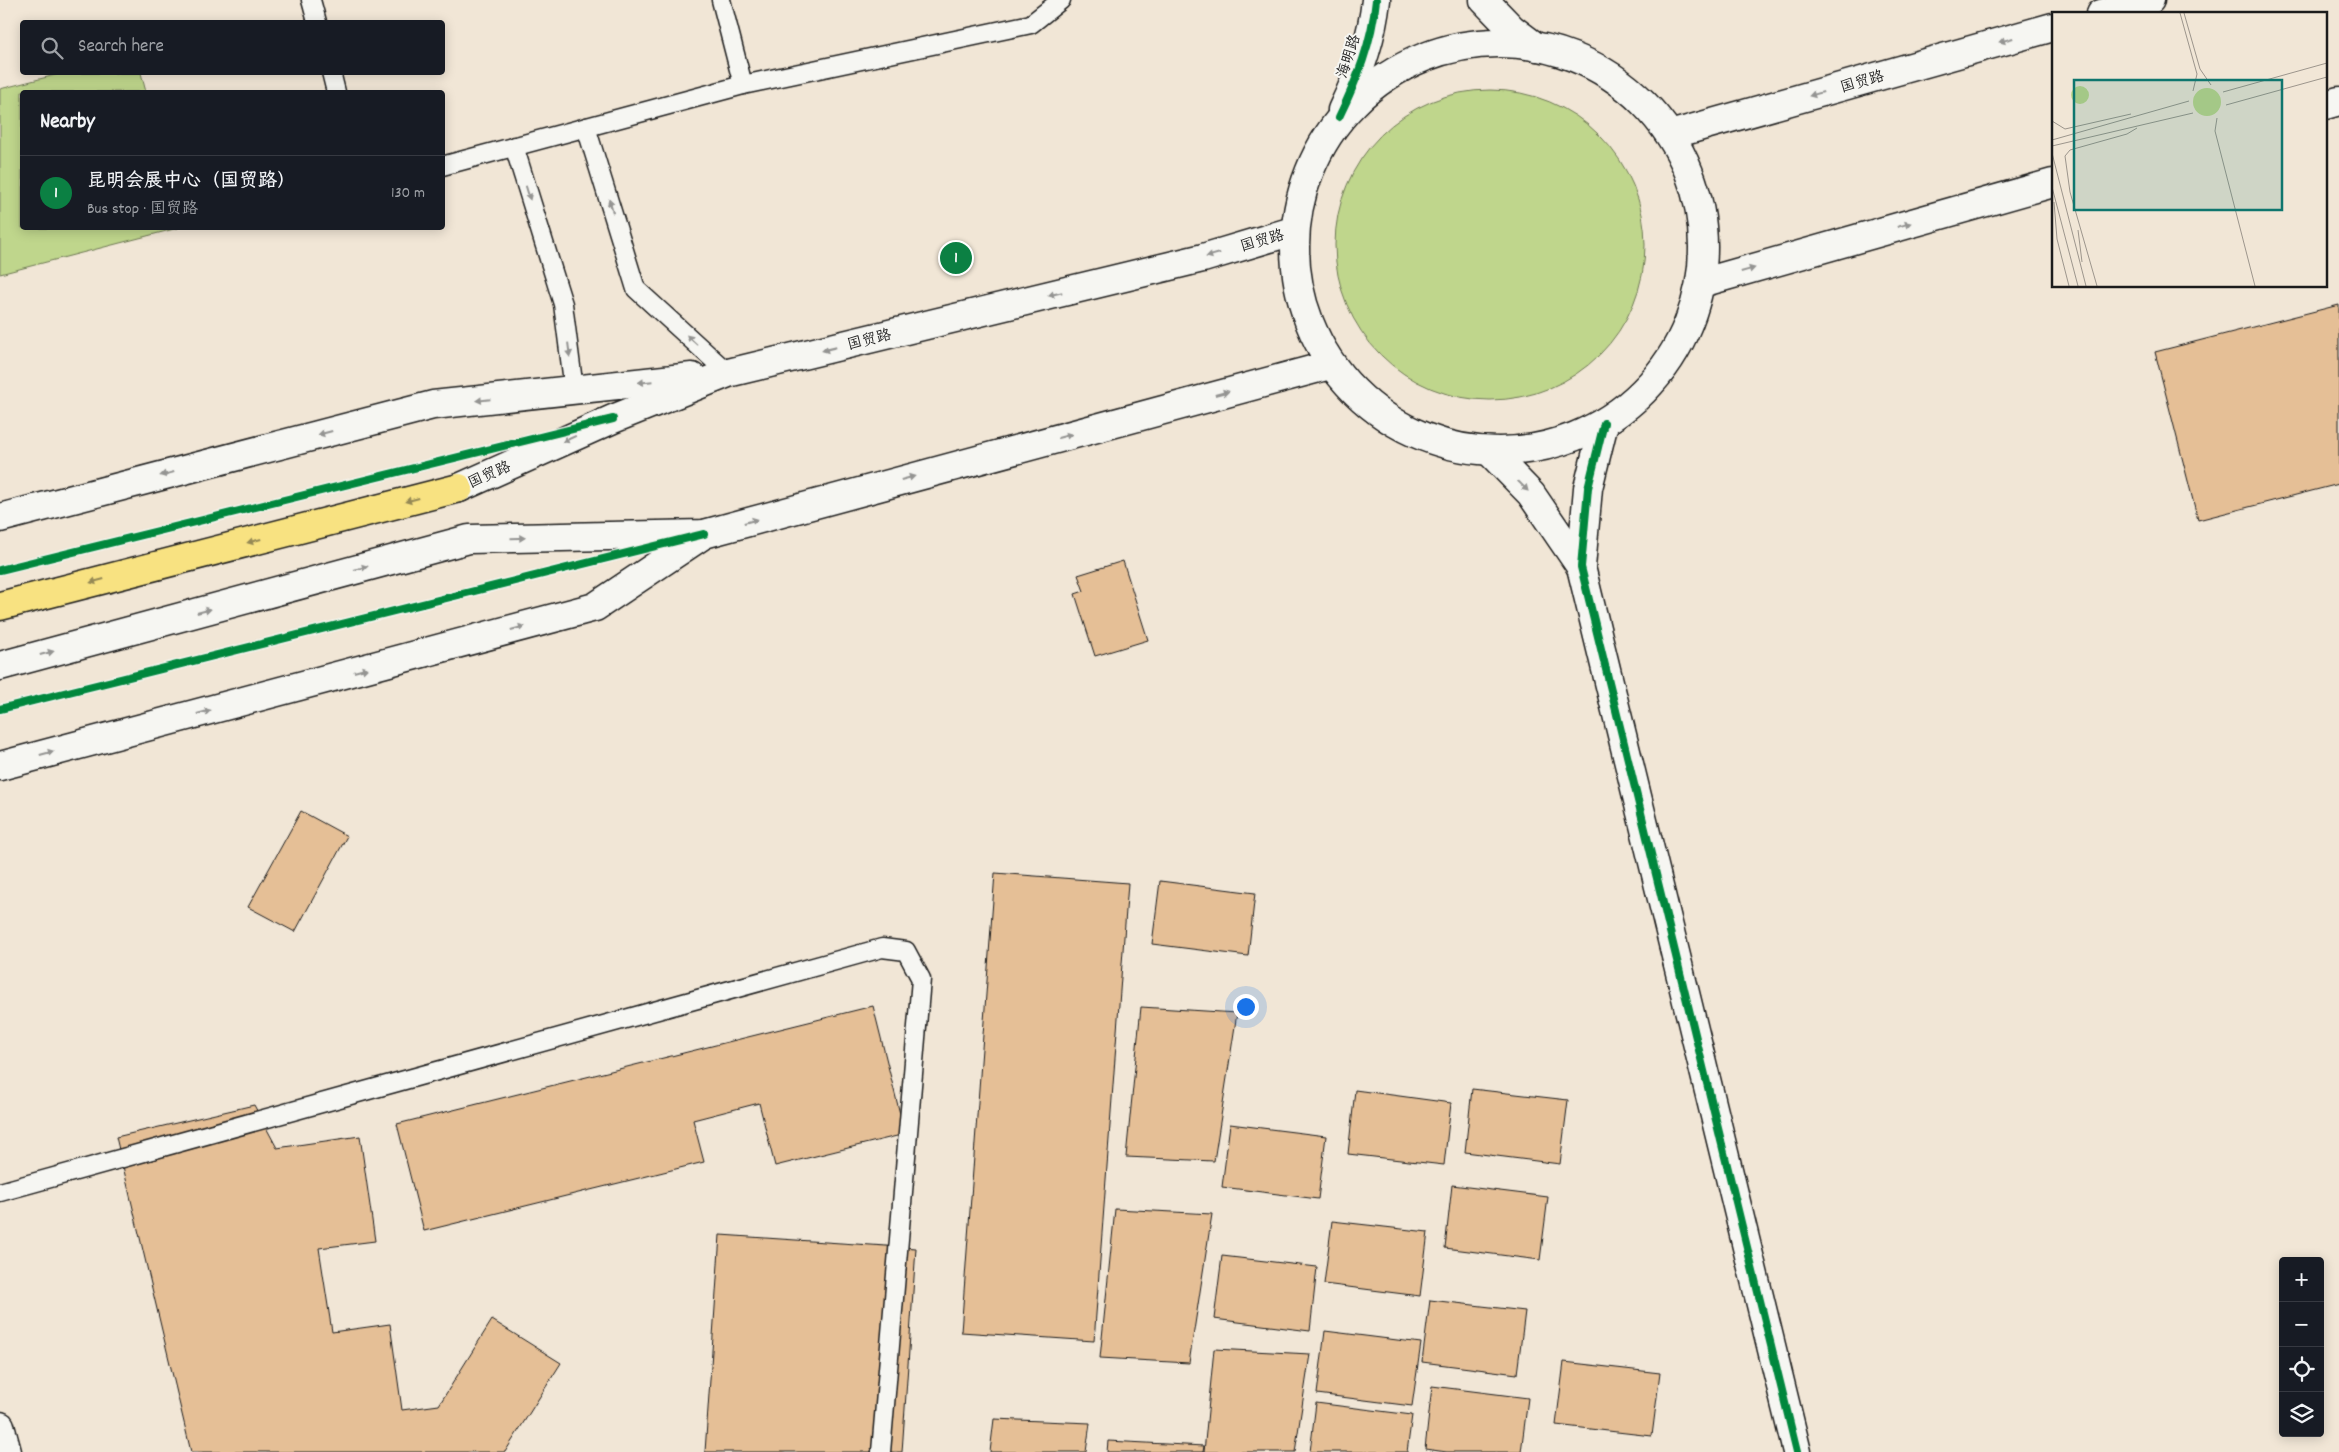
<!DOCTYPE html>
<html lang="en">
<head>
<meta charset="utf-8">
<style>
	:root { --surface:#171b24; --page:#20242c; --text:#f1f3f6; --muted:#9ea1a6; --line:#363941; --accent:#0b8043 }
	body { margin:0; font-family:Dekko,"LXGW WenKai TC",sans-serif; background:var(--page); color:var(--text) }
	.controls { position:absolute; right:15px; bottom:15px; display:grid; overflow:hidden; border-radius:5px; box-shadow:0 2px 12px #0003 }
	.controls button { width:45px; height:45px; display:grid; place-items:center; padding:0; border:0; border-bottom:1px solid var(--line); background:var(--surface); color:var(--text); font:25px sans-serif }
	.you { position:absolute; left:1245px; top:1006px; width:18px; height:18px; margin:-12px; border:4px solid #fff; border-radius:50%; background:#1a73e8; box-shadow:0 0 0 8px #1a73e833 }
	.badge { display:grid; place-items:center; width:32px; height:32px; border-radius:50%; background:var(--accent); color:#fff; font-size:16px; font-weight:700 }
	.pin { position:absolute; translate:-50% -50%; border:2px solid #fff; box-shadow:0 1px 5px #0006 }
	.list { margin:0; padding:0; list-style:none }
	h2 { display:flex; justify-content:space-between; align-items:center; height:65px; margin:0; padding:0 20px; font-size:21px }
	h2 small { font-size:16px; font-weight:400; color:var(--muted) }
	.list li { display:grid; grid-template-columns:32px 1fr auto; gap:15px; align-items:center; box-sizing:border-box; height:75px; padding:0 20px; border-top:1px solid var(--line) }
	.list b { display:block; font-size:19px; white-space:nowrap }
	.list p { margin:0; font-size:16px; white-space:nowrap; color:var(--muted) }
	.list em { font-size:16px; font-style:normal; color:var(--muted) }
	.icon { flex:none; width:28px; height:28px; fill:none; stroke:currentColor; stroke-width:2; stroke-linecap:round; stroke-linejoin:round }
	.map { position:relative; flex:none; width:2339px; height:1452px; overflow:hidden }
	.search { position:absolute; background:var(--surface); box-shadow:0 2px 12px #0003; left:20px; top:20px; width:425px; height:55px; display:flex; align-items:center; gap:12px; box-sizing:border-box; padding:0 18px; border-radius:5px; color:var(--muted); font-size:19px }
	.panel { position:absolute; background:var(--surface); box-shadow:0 2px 12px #0003; left:20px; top:90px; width:425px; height:140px; border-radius:5px }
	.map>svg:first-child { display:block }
	.green { fill:#bfd68c; stroke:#6e7954 }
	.building { fill:#e5bf96; stroke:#1c1c1c }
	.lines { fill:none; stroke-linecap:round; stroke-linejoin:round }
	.lane-casing { stroke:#1c1c1c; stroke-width:21 }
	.secondary-casing { stroke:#1c1c1c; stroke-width:31 }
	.primary-casing { stroke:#1c1c1c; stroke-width:31 }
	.lane { stroke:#f6f6f2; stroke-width:18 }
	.secondary { stroke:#f6f6f2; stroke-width:28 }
	.primary { stroke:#f8e281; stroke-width:28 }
	.cycleway-casing { stroke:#f6f6f2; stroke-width:11 }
	.cycleway { stroke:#00873e; stroke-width:8 }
	.oneway { fill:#949492 }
	.oneway2 { fill:#958954 }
	.labels { text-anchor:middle; stroke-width:4; stroke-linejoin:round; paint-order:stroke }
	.street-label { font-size:15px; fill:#1c1c1c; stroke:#f6f6f2 }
	.inset-road { fill:none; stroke:#9c958c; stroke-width:1 }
	.view { fill:#0f766e; fill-opacity:0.15; stroke:#0f766e; stroke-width:2.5 }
	.inset-edge { fill:none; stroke:#1c1c1c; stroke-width:2.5 }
</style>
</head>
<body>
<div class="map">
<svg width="2339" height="1452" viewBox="0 0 2339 1452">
	<rect width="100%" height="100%" fill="#f1e6d6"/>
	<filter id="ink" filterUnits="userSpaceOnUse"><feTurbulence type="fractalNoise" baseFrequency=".02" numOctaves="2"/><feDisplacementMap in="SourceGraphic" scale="10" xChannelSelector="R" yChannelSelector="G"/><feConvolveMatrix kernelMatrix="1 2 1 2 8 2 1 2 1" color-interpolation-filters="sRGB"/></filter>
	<g filter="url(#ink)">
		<g class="green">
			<path d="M63,73H141L146,92H22V228H178L0,274V89Z"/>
			<circle cx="1490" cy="245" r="155"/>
		</g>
		<g class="building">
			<path d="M2339,305V484L2198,520L2155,352Z"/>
			<path d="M1123,561L1148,640L1095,656L1075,594L1084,591L1078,575Z"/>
			<path d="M301,811L347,836L295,932L248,907Z"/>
			<path d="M995,873L1128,883L1094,1341L961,1332Z"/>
			<path d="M1160,881L1255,893L1248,956L1152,944Z"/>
			<path d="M873,1006L905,1134L775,1166L759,1103L693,1120L704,1162L424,1231L397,1124Z"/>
			<path d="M1141,1007L1237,1013L1214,1161L1126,1157Z"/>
			<path d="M1472,1089L1568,1100L1560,1164L1465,1152Z"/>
			<path d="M1355,1090L1451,1103L1444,1165L1348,1154Z"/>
			<path d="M254,1105L277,1148L360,1136L375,1241L319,1248L332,1332L390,1324L402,1410L439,1405L492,1320L561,1363L505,1452H191L116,1137Z"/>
			<path d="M1230,1124L1326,1136L1318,1199L1222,1187Z"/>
			<path d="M1452,1185L1548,1197L1540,1260L1445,1248Z"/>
			<path d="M1115,1209L1212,1214L1189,1363L1100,1358Z"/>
			<path d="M1332,1221L1428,1232L1420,1296L1324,1284Z"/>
			<path d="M720,1235L916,1248L902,1452H705Z"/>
			<path d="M1222,1256L1317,1267L1310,1331L1214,1319Z"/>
			<path d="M1430,1300L1525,1311L1517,1374L1422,1362Z"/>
			<path d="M1325,1331L1421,1343L1412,1406L1317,1394Z"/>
			<path d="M1214,1349L1310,1354L1295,1452H1204Z"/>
			<path d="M1564,1362L1660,1373L1652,1436L1556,1425Z"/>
			<path d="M1432,1386L1528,1398L1521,1452H1447L1425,1449Z"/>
			<path d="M1316,1403L1412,1415L1407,1452H1310Z"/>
			<path d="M994,1419L1090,1423L1086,1452H990Z"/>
			<path d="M1108,1441L1204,1446L1203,1452H1107Z"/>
		</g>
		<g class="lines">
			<g class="lane-casing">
				<g id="lane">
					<path d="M311,0L317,22"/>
					<path d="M721,0L743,85"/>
					<path d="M331,72L336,92"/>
					<path d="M586,127L636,289L728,373"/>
					<path d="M514,146L563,304L574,390"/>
					<path d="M442,166L743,85L1031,24L1061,0"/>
					<path d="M0,1192L882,948L906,951L921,979L881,1452"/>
				</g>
			</g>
			<g class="secondary-casing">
				<g id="secondary">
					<path d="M1484,0L1512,29L1536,47"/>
					<path d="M2101,14L2150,0"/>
					<circle cx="1499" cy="247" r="204"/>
					<path d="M2325,105L2339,101"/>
					<path d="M1342,110C1359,75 1372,39 1376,0"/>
					<path d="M1670,135L2053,27"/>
					<path d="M1701,283L2053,183"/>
					<path d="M1604,423L1588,488L1581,567L1797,1452"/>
					<path d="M1489,451L1531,494L1581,567"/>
					<path d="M459,488L613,419L728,373L1203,258L1293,231"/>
					<path d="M0,518L433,405L692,377"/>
					<path d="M0,666L469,539L704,534L1330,365"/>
					<path d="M0,766L595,607L704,534"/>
					<path d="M0,1426L7,1452"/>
				</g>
			</g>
			<g class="primary-casing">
				<path id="primary" d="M0,606L459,488"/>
			</g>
			<use href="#lane" class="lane"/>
			<use href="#secondary" class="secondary"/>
			<use href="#primary" class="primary"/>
			<g class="cycleway-casing">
				<g id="cycleway">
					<path d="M1339,117C1357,80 1372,42 1376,0"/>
					<path d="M1604,423L1588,488L1581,567L1797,1452"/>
					<path d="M0,570L613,419"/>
					<path d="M0,709L704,534"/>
				</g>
			</g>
			<use href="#cycleway" class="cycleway"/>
		</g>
		<defs><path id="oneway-solid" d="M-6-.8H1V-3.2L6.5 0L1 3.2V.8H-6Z" transform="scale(1.25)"/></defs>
		<g class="oneway">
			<use href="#oneway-solid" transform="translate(2006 40) rotate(164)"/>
			<use href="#oneway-solid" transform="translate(1816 94) rotate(164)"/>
			<use href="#oneway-solid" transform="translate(528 193) rotate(73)"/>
			<use href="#oneway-solid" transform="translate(611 206) rotate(-107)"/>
			<use href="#oneway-solid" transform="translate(1904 225) rotate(-16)"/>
			<use href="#oneway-solid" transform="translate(1213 255) rotate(164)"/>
			<use href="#oneway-solid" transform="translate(1748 270) rotate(-16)"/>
			<use href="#oneway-solid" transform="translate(1055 294) rotate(166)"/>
			<use href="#oneway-solid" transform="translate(692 340) rotate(-137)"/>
			<use href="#oneway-solid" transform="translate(829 349) rotate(166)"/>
			<use href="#oneway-solid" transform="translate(569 350) rotate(83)"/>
			<use href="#oneway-solid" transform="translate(645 382) rotate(174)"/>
			<use href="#oneway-solid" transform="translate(1222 393) rotate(-15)"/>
			<use href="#oneway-solid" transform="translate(483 400) rotate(174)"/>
			<use href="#oneway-solid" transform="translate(325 433) rotate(165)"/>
			<use href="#oneway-solid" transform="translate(1065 436) rotate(-15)"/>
			<use href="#oneway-solid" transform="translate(569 439) rotate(156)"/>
			<use href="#oneway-solid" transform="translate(167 474) rotate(165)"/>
			<use href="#oneway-solid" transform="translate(908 478) rotate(-15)"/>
			<use href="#oneway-solid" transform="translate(1523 486) rotate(45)"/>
			<use href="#oneway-solid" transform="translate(751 521) rotate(-15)"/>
			<use href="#oneway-solid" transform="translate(518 538) rotate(-1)"/>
			<use href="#oneway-solid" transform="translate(361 568) rotate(-15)"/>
			<use href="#oneway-solid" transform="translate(204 611) rotate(-15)"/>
			<use href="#oneway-solid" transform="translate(518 628) rotate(-15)"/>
			<use href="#oneway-solid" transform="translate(47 653) rotate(-15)"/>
			<use href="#oneway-solid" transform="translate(361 670) rotate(-15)"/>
			<use href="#oneway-solid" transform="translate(204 712) rotate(-15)"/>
			<use href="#oneway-solid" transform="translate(47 753) rotate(-15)"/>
		</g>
		<g class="oneway2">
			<use href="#oneway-solid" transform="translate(412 500) rotate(165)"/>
			<use href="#oneway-solid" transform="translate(254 541) rotate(165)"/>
			<use href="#oneway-solid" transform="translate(97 581) rotate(165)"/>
		</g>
	</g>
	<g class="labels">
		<g class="street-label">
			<text transform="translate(1348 56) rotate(-72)" y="5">海明路</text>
			<text transform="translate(1862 81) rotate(-16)" y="5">国贸路</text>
			<text transform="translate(1262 240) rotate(-16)" y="5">国贸路</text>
			<text transform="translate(869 339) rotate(-14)" y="5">国贸路</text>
			<text transform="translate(489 474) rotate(-24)" y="5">国贸路</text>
		</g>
	</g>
	<g transform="translate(2052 12)">
		<rect width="275" height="275" fill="#f1e6d6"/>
		<path d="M19 83a9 9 0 1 1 18 0a9 9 0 1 1-18 0ZM141 90a14 14 0 1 1 28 0a14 14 0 1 1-28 0Z" fill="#bfd68c"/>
		<path class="inset-road" d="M128,1L145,62L141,79M132,1L148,57L159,73M171,80L275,51M174,93L275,65M165,106L163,119L203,274M0,109L13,117L79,102M0,128L137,89M0,134L141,101M0,141L34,274M0,175L26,274M2,190L5,227L17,274M26,218L30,250M45,274L18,180L13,144L18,138L75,122L85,116"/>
		<path class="view" d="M22,68H230V198H22Z"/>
		<rect width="275" height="275" class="inset-edge"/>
	</g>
</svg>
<div class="controls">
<button>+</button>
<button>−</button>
<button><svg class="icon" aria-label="locate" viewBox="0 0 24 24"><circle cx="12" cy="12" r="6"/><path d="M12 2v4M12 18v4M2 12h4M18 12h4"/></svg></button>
<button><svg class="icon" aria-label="layers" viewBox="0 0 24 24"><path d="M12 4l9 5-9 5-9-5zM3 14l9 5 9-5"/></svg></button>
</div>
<div class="you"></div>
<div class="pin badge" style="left:956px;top:258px">1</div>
<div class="search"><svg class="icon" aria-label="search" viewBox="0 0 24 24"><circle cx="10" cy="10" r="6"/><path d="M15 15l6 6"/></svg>Search here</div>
<section class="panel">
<h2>Nearby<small></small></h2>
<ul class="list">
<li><span class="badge">1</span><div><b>昆明会展中心（国贸路）</b><p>Bus stop · 国贸路</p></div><em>130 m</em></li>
</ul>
</section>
</div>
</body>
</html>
